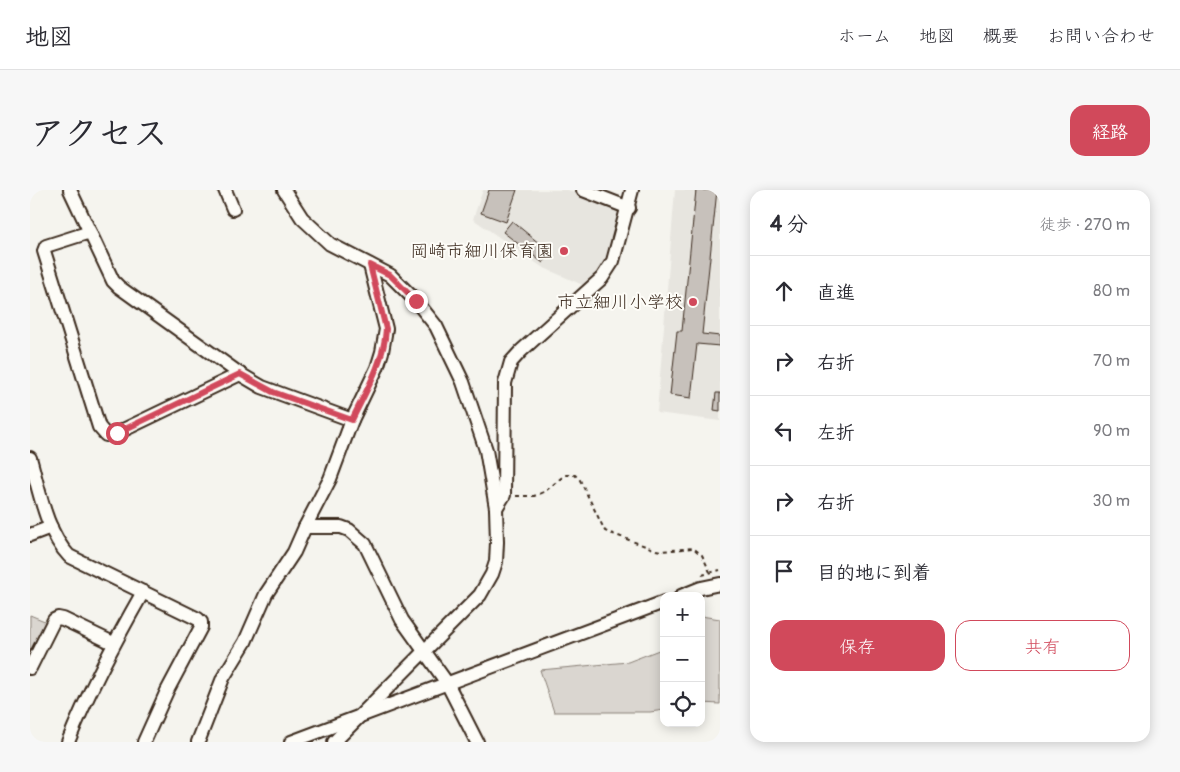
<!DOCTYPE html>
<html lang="ja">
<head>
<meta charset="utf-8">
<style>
	:root { --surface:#fff; --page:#f7f7f7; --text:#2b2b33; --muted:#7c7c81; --line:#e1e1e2; --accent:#d1495b }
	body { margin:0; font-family:Pangolin,"Klee One",sans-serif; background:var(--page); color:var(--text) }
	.controls { position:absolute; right:15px; bottom:15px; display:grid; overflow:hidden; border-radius:10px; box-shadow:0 2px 12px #0003 }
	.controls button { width:45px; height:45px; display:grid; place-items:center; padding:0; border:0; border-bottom:1px solid var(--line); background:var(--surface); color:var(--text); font:25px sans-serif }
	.stop { position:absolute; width:15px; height:15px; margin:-11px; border:4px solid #d1495b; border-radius:50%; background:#fff }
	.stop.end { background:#d1495b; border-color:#fff; box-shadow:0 1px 5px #0008 }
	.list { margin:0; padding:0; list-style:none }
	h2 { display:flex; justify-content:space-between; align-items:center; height:65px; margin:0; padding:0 20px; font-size:21px }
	h2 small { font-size:16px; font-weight:400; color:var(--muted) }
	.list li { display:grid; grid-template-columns:32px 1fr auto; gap:15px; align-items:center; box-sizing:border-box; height:70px; padding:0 20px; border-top:1px solid var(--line) }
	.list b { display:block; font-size:19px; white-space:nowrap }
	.list em { font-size:16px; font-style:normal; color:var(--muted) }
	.actions { display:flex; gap:10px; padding:15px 20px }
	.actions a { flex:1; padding:11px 0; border:1px solid var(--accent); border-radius:15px; text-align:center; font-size:18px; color:var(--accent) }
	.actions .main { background:var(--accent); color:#fff }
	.icon { flex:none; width:28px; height:28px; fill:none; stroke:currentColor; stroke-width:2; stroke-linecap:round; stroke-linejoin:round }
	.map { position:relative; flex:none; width:690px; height:552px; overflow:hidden; border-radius:15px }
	header { display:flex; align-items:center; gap:30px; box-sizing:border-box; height:70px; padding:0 25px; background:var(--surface); border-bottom:1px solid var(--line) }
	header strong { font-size:24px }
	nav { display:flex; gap:28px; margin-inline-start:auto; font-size:18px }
	.intro { display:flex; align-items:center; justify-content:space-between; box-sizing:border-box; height:120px; padding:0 30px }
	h1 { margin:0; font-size:35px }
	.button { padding:12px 22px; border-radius:15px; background:var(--accent); color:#fff; font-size:18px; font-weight:700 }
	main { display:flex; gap:30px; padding:0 30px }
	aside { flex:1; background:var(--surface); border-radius:15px; box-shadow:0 2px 12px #0003 }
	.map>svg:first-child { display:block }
	.built { fill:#e7e5df }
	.green { fill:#dad6d0; stroke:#8a8077 }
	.building { fill:#c7c1bb; stroke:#3b2a1e }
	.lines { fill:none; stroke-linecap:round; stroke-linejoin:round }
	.street-casing { stroke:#3b2a1e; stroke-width:16 }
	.path { stroke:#3b2a1e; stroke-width:2; stroke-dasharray:4 4; stroke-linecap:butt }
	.street { stroke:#fdfcf7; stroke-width:12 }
	.route { stroke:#d1495b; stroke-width:6 }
	.poi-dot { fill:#d1495b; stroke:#fdfcf7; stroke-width:2 }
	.labels { text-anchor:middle; stroke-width:4; stroke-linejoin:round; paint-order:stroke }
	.poi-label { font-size:18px; fill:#3b2a1e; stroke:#fdfcf7; text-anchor:end }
</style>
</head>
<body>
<header>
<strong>地図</strong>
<nav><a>ホーム</a><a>地図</a><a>概要</a><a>お問い合わせ</a></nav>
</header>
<div class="intro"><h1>アクセス</h1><a class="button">経路</a></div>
<main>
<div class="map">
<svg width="690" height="552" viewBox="0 0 690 552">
	<rect width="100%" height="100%" fill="#f5f4ee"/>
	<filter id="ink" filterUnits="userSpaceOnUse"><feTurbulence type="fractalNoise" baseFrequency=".02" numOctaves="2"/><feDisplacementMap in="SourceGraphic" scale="10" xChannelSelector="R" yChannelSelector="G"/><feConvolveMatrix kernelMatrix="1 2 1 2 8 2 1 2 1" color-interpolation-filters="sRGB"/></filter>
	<g filter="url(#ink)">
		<g class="built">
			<path d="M453,0H538L590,21L584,48L574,75L555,96L512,77L443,29Z"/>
			<path d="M645,0H690V231L627,223Z"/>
		</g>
		<g class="green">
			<path d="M0,425L17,432L0,464Z"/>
			<path d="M671,426L690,429V514L671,513Z"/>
			<path d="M634,458V520L620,522H524L510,480L598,472Z"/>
		</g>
		<g class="building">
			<path d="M459,0H487L476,32L451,23Z"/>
			<path d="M666,0H687L672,144L690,146V156L667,154L661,208L640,205L647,141H652Z"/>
			<path d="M482,31L521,63L513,73L473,42Z"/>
			<path d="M686,203H690V221L684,220Z"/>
		</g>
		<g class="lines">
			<g class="street-casing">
				<g id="street">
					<path d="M40,0L83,91L89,97L210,184L232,197L322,230"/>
					<path d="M195,0L203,19"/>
					<path d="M254,0L272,28L300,54L360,85L386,111L406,136L433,192L456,260L466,318L467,352L466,372L462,384L450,405L304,552"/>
					<path d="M553,0L599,18"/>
					<path d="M60,42L16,56L14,61L69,237L76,245L87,243L210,184"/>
					<path d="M340,75L356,139L352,162L347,178L322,230L300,289L275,337H311L319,340L335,354L372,430L417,493L447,552"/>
					<path d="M0,268C9,299 16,342 39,366L168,429L171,432V437L137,501L114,552"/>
					<path d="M466,318L474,305L475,193L481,172L491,161L572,88L583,71L602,0"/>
					<path d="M0,345L21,337"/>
					<path d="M651,406L671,398L690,394"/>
					<path d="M0,478L24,430L28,428L33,429L83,453"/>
					<path d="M38,552C59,500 85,451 113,402"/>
					<path d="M168,552L193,488L215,452L236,404L264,362L275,337"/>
					<path d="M261,552L634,412"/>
				</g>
			</g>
			<g class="path">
				<path d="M486,306H504L514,302L535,285H545L550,290L575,341L626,360L632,361L663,358L672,365L680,382"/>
				<path d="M672,385L690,380"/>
			</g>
			<use href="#street" class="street"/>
		</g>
	</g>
	<g class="lines" filter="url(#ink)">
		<path class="route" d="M87,243L210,184L243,202L322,230C336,201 354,172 356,139L340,75L360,85L386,111"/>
	</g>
	<g class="poi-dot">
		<circle cx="534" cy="61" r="5"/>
		<circle cx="663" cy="112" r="5"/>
	</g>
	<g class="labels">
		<g class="poi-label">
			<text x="524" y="67">岡崎市細川保育園</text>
			<text x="653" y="118">市立細川小学校</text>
		</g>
	</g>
</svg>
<div class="controls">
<button>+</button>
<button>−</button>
<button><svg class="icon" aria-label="locate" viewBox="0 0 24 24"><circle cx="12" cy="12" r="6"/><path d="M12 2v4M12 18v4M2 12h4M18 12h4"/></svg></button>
</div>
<div class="stop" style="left:87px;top:243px"></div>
<div class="stop end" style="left:386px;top:111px"></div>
</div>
<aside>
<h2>4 分<small>徒歩 · 270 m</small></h2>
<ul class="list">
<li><svg class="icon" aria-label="ahead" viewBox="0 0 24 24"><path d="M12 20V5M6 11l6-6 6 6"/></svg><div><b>直進</b></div><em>80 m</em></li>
<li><svg class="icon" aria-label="right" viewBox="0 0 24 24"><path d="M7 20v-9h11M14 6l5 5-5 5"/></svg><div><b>右折</b></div><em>70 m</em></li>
<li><svg class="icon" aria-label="left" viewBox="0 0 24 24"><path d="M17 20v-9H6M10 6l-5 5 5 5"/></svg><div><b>左折</b></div><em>90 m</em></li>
<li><svg class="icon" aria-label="right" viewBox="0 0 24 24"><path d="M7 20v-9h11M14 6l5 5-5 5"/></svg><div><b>右折</b></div><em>30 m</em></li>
<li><svg class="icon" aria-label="arrive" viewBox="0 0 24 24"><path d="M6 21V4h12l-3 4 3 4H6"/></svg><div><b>目的地に到着</b></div></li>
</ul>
<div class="actions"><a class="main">保存</a><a>共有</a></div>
</aside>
</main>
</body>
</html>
